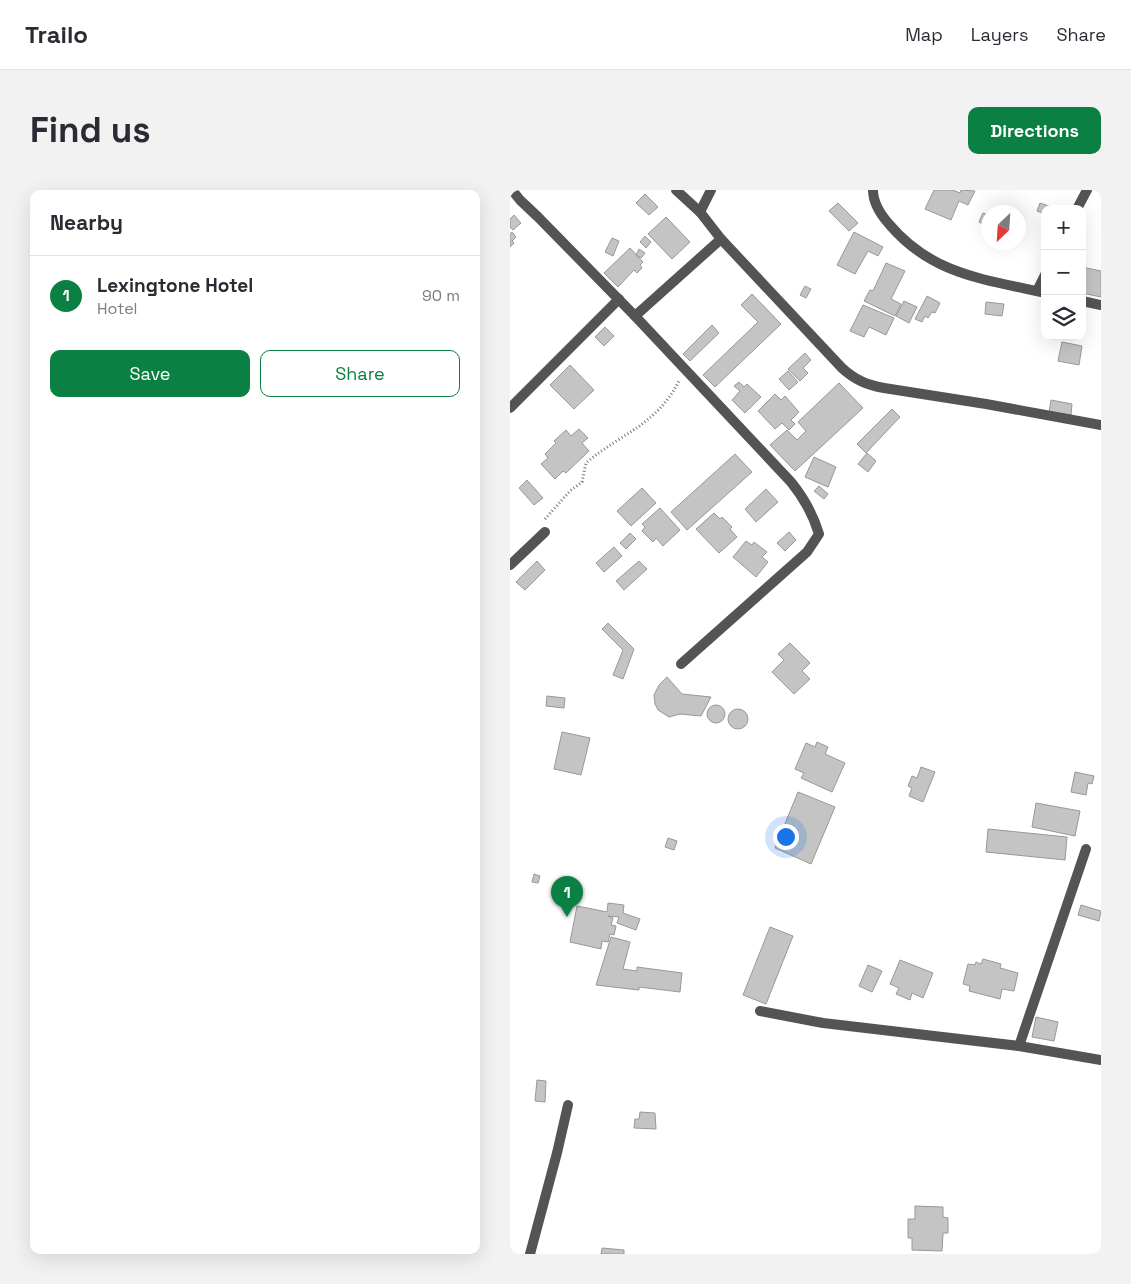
<!DOCTYPE html>
<html lang="en">
<head>
<meta charset="utf-8">
<style>
	:root { --surface:#fff; --page:#f2f2f3; --text:#2b2b33; --muted:#7c7c81; --line:#e1e1e2; --accent:#0b8043 }
	body { margin:0; font-family:"Space Grotesk",sans-serif; background:var(--page); color:var(--text) }
	.controls { position:absolute; right:15px; top:15px; display:grid; overflow:hidden; border-radius:10px; box-shadow:0 5px 20px #0002 }
	.controls button { width:45px; height:45px; display:grid; place-items:center; padding:0; border:0; border-bottom:1px solid var(--line); background:var(--surface); color:var(--text); font:25px sans-serif }
	.compass { position:absolute; left:471px; top:15px; width:45px; height:45px; border-radius:50%; background:var(--surface); box-shadow:0 5px 20px #0002; rotate:205deg }
	.you { position:absolute; left:275px; top:646px; width:18px; height:18px; margin:-12px; border:4px solid #fff; border-radius:50%; background:#1a73e8; box-shadow:0 0 0 8px #1a73e833 }
	.badge { display:grid; place-items:center; width:32px; height:32px; border-radius:50%; background:var(--accent); color:#fff; font-size:16px; font-weight:700 }
	.pin { position:absolute; translate:-50% -41px; filter:drop-shadow(0 1px 2px #0008) }
	.pin::after { content:''; position:absolute; top:26px; width:18px; height:15px; background:inherit; clip-path:polygon(0 0,100% 0,50% 100%) }
	.list { margin:0; padding:0; list-style:none }
	h2 { display:flex; justify-content:space-between; align-items:center; height:65px; margin:0; padding:0 20px; font-size:21px }
	h2 small { font-size:16px; font-weight:400; color:var(--muted) }
	.list li { display:grid; grid-template-columns:32px 1fr auto; gap:15px; align-items:center; box-sizing:border-box; height:80px; padding:0 20px; border-top:1px solid var(--line) }
	.list b { display:block; font-size:19px; white-space:nowrap }
	.list p { margin:0; font-size:16px; white-space:nowrap; color:var(--muted) }
	.list em { font-size:16px; font-style:normal; color:var(--muted) }
	.actions { display:flex; gap:10px; padding:15px 20px }
	.actions a { flex:1; padding:11px 0; border:1px solid var(--accent); border-radius:10px; text-align:center; font-size:18px; color:var(--accent) }
	.actions .main { background:var(--accent); color:#fff }
	.icon { flex:none; width:28px; height:28px; fill:none; stroke:currentColor; stroke-width:2; stroke-linecap:round; stroke-linejoin:round }
	.map { position:relative; flex:none; width:591px; height:1064px; overflow:hidden; border-radius:10px }
	header { display:flex; align-items:center; gap:30px; box-sizing:border-box; height:70px; padding:0 25px; background:var(--surface); border-bottom:1px solid var(--line) }
	header strong { font-size:24px }
	nav { display:flex; gap:28px; margin-inline-start:auto; font-size:18px }
	.intro { display:flex; align-items:center; justify-content:space-between; box-sizing:border-box; height:120px; padding:0 30px }
	h1 { margin:0; font-size:35px }
	.button { padding:12px 22px; border-radius:10px; background:var(--accent); color:#fff; font-size:18px; font-weight:700 }
	main { display:flex; gap:30px; padding:0 30px }
	aside { flex:1; background:var(--surface); border-radius:10px; box-shadow:0 5px 20px #0002 }
	.map>svg:first-child { display:block }
	.building { fill:#c4c4c4; stroke:#989898 }
	.lines { fill:none; stroke-linecap:round; stroke-linejoin:round }
	.path { stroke:#767676; stroke-width:3; stroke-dasharray:1 2.5; stroke-linecap:butt }
	.minor { stroke:#545454; stroke-width:10 }
</style>
</head>
<body>
<header>
<strong>Trailo</strong>
<nav><a>Map</a><a>Layers</a><a>Share</a></nav>
</header>
<div class="intro"><h1>Find us</h1><a class="button">Directions</a></div>
<main>
<aside>
<h2>Nearby<small></small></h2>
<ul class="list">
<li><span class="badge">1</span><div><b>Lexingtone Hotel</b><p>Hotel</p></div><em>90 m</em></li>
</ul>
<div class="actions"><a class="main">Save</a><a>Share</a></div>
</aside>
<div class="map">
<svg width="591" height="1064" viewBox="0 0 591 1064">
	<rect width="100%" height="100%" fill="#fff"/>
	<g class="building">
		<path d="M424,0H443L450,3L451,0L465,1L458,15L449,11L441,30L415,19Z"/>
		<path d="M135,4L148,17L139,25L126,13Z"/>
		<path d="M328,13L348,33L339,41L319,21Z"/>
		<path d="M530,13L542,17V19H535V24L527,21Z"/>
		<path d="M473,23L478,25L475,35L469,32Z"/>
		<path d="M4,25L11,33L3,40L0,37V29Z"/>
		<path d="M156,27L180,52L162,69L138,44Z"/>
		<path d="M2,42L6,47L2,51L4,53L0,57V44Z"/>
		<path d="M344,42L373,57L368,66L358,61L345,84L327,75Z"/>
		<path d="M135,46L141,52L136,58L130,52Z"/>
		<path d="M102,48L109,51L103,66L95,62Z"/>
		<path d="M120,58L133,72L130,75L132,78L127,83L124,80L108,97L94,83Z"/>
		<path d="M129,59L135,63L131,68L126,65Z"/>
		<path d="M376,73L395,81L381,109L391,114L385,126L354,111L360,100L363,101Z"/>
		<path d="M572,77L591,81V107L572,103Z"/>
		<path d="M295,96L301,99L296,108L290,105Z"/>
		<path d="M242,104L271,134L205,197L193,185L248,132L231,115Z"/>
		<path d="M417,106L430,113L425,123L422,122L418,128L415,126L412,132L405,129Z"/>
		<path d="M394,111L407,117L399,133L386,126Z"/>
		<path d="M476,112L494,114L492,126L475,124Z"/>
		<path d="M353,115L384,128L376,145L359,137L354,147L340,141Z"/>
		<path d="M202,135L209,143L180,171L173,164Z"/>
		<path d="M95,137L104,146L94,156L85,147Z"/>
		<path d="M552,152L572,156L569,175L548,171Z"/>
		<path d="M295,163L301,170L293,178L298,183L290,191L278,179Z"/>
		<path d="M60,175L84,200L64,219L40,195Z"/>
		<path d="M278,181L288,192L279,200L269,189Z"/>
		<path d="M229,192L234,197L237,194L251,207L235,223L222,210L230,201L224,196Z"/>
		<path d="M329,193L353,218L285,281L260,255L277,240L287,250L296,241L288,232Z"/>
		<path d="M265,204L271,210L275,206L289,222L281,230L285,234L279,240L272,233L265,239L248,221Z"/>
		<path d="M541,210L562,214L561,225L539,222Z"/>
		<path d="M382,219L390,227L356,263L347,254Z"/>
		<path d="M69,239L78,248L72,253L79,261L56,283L53,281L45,289L31,274L38,268L35,264L46,253L44,251L56,240L61,246Z"/>
		<path d="M357,263L366,271L358,282L348,274Z"/>
		<path d="M225,264L242,282L177,340L161,322Z"/>
		<path d="M304,267L326,277L318,297L295,287Z"/>
		<path d="M17,290L33,308L24,315L9,298Z"/>
		<path d="M309,296L318,304L314,309L304,301Z"/>
		<path d="M132,298L146,313L121,336L107,321Z"/>
		<path d="M256,299L268,312L246,332L235,319Z"/>
		<path d="M150,318L170,340L153,356L146,348L143,352L132,341L135,337L132,334Z"/>
		<path d="M204,323L210,329L212,327L222,337L220,339L227,347L209,363L186,339Z"/>
		<path d="M279,342L286,350L275,361L267,353Z"/>
		<path d="M120,343L126,349L116,359L110,353Z"/>
		<path d="M236,351L242,355L244,352L257,362L252,367L258,372L246,387L223,367Z"/>
		<path d="M104,357L112,366L94,382L86,373Z"/>
		<path d="M27,371L35,380L15,400L6,392Z"/>
		<path d="M129,371L137,379L114,400L106,391Z"/>
		<path d="M98,433L124,459L113,489L103,485L113,460L92,439Z"/>
		<path d="M280,453L300,473L292,481L300,489L284,504L262,482L274,470L268,464Z"/>
		<path d="M157,487L172,504L201,507L191,526L170,524L159,527L148,520L145,514L144,505L149,495Z"/>
		<path d="M37,506L55,508L54,518L36,516Z"/>
		<circle cx="206" cy="524" r="9"/>
		<circle cx="228" cy="529" r="10"/>
		<path d="M52,542L80,548L71,585L44,579Z"/>
		<path d="M307,552L318,557L315,564L335,573L322,602L291,588L294,583L285,579L296,553L305,557Z"/>
		<path d="M411,577L425,582L413,612L399,606L402,598L398,596L402,586L407,588Z"/>
		<path d="M565,582L584,586L582,594L578,593L576,605L561,602Z"/>
		<path d="M288,602L325,617L301,674L265,658Z"/>
		<path d="M526,613L570,621L565,646L522,637Z"/>
		<path d="M478,639L557,647L555,670L476,662Z"/>
		<path d="M158,648L167,651L164,660L155,657Z"/>
		<path d="M24,684L30,686L28,693L22,692Z"/>
		<path d="M98,713L114,715L113,723L130,729L126,740L107,733L109,727L98,726L103,728L101,735L106,736L104,745L100,744L98,752L92,751L91,759L60,752L67,716L97,722Z"/>
		<path d="M571,715L591,721L589,731L568,725Z"/>
		<path d="M260,737L283,746L256,814L233,805Z"/>
		<path d="M101,747L120,752L113,779L127,781V777L172,783L170,802L129,797V800L86,795Z"/>
		<path d="M473,769L491,774L490,778L508,783L504,801L492,799L490,809L459,801L460,796L453,794L458,774L465,775L466,772L471,774Z"/>
		<path d="M390,770L423,783L413,808L402,803L400,810L386,804L389,798L380,794Z"/>
		<path d="M358,775L372,781L362,802L349,796Z"/>
		<path d="M526,827L548,832L544,851L522,847Z"/>
		<path d="M27,890L36,891L35,912L25,911Z"/>
		<path d="M130,922L145,923L146,939L124,938L125,929H129Z"/>
		<path d="M405,1016L433,1017V1027L438,1028V1043H433L432,1061L402,1060V1048H398V1029H405Z"/>
		<path d="M92,1058L114,1060V1064H91Z"/>
	</g>
	<g class="lines">
		<path class="path" d="M35,329L60,301L72,292L76,273C111,243 146,236 169,191"/>
		<g class="minor">
			<path d="M2,0L10,10L28,27L125,126L281,292C294,308 303,324 309,344L297,362L171,474"/>
			<path d="M166,0L190,22L211,49L332,178C345,190 357,195 374,198L476,214L591,235"/>
			<path d="M363,0C363,13 371,25 379,34C422,85 474,89 535,103"/>
			<path d="M567,19L577,0"/>
			<path d="M190,22L201,0"/>
			<path d="M527,101L535,85"/>
			<path d="M572,111L591,115"/>
			<path d="M125,126L211,49"/>
			<path d="M0,218L109,109"/>
			<path d="M0,375L35,342"/>
			<path d="M250,821L313,833L509,856L591,870"/>
			<path d="M509,856L576,659"/>
			<path d="M20,1064L47,963L58,915"/>
		</g>
	</g>
</svg>
<div class="controls">
<button>+</button>
<button>−</button>
<button><svg class="icon" aria-label="layers" viewBox="0 0 24 24"><path d="M12 4l9 5-9 5-9-5zM3 14l9 5 9-5"/></svg></button>
</div>
<svg class="compass" viewBox="-18 -18 36 36"><path d="M0-13l5 13h-10z" fill="#e53935"/><path d="M0 13l5-13h-10z" fill="#7c7c81"/></svg>
<div class="you"></div>
<div class="pin badge" style="left:57px;top:727px">1</div>
</div>
</main>
</body>
</html>
